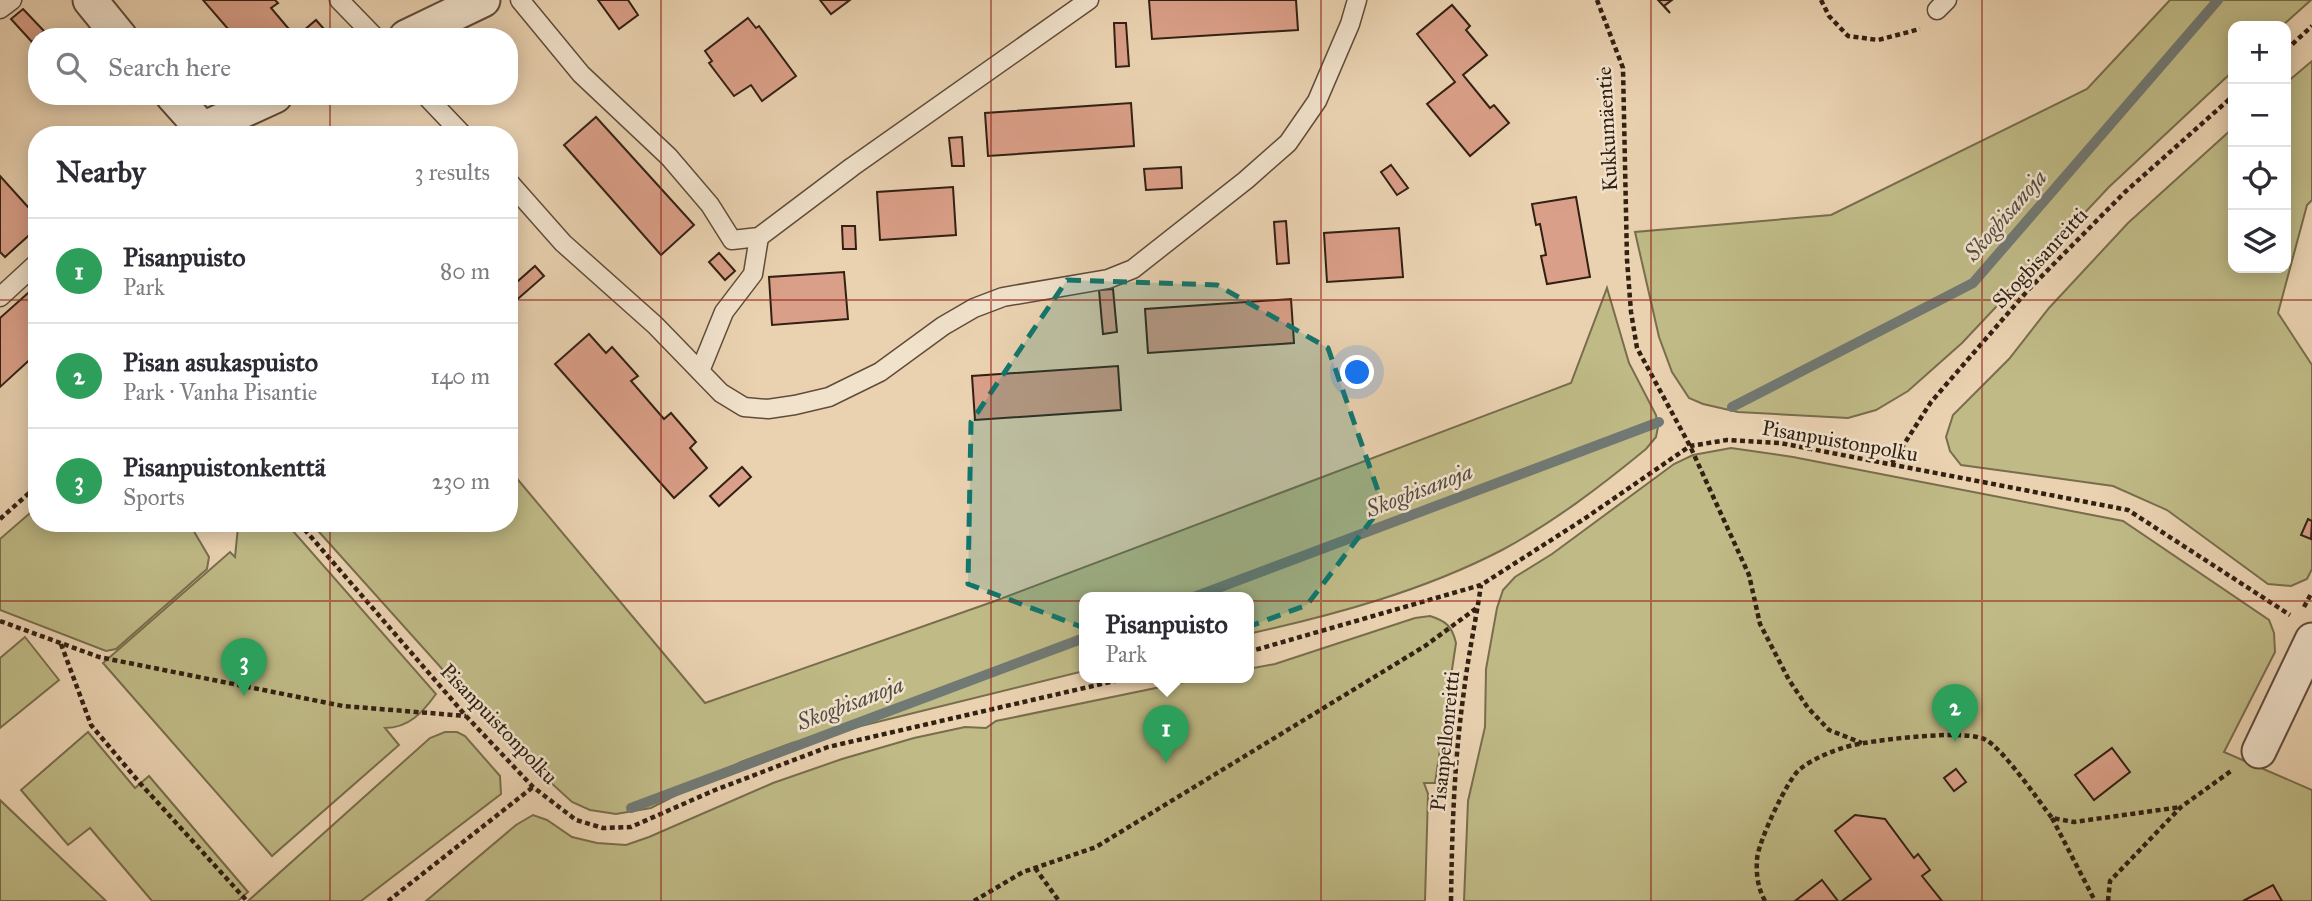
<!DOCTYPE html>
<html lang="en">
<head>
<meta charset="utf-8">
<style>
	:root { --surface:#fff; --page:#f2f2f3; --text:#2b2b33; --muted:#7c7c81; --line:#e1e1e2; --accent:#d93025 }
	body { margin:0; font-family:"IM FELL Great Primer",serif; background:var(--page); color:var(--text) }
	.controls { position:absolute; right:21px; top:21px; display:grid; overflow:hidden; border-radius:14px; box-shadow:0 4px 18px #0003 }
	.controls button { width:63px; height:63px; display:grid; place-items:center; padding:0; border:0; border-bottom:2px solid var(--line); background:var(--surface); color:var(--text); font:35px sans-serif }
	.you { position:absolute; left:1358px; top:373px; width:24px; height:24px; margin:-18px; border:5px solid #fff; border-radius:50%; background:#1a73e8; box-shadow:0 0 0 10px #1a73e833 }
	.badge { display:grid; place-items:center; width:46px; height:46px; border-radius:50%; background:var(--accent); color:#fff; font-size:23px; font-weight:700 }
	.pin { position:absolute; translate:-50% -58px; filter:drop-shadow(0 2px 4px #0008) }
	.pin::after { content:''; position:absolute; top:37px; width:24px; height:21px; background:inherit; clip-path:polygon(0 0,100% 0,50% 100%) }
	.popup { position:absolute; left:1079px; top:592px; width:175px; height:91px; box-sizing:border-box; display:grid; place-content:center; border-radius:14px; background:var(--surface); filter:drop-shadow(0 2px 5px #0005); font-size:23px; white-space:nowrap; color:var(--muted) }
	.popup b { font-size:26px; color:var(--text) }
	.popup::after { content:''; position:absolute; left:50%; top:100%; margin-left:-14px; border:14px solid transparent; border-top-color:var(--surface) }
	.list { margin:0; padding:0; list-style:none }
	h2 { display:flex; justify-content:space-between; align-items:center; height:91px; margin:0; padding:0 28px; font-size:30px }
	h2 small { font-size:23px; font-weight:400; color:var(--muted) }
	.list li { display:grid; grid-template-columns:46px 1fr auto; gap:21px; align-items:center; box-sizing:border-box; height:105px; padding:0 28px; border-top:2px solid var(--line) }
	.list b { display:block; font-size:26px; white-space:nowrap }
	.list p { margin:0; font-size:23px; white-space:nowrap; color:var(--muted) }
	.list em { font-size:23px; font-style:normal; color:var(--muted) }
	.icon { flex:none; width:38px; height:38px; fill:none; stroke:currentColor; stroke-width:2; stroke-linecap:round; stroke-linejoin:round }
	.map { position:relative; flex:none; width:2312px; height:901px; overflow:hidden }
	.search { position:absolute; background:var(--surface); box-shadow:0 4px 18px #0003; left:28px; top:28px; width:490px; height:77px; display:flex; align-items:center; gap:18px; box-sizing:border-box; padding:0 24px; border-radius:28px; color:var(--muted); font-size:26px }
	.panel { position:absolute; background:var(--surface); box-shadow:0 4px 18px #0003; left:28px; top:126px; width:490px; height:406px; border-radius:28px }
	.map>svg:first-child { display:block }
	.green { fill:#bfba86; stroke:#786d4c; stroke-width:2 }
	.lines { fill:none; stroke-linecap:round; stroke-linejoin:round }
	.stream { stroke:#717974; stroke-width:10 }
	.building { fill:#da9f88; stroke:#322013; stroke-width:2 }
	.service-casing { stroke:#604c3a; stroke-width:21 }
	.minor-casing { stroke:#604c3a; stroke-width:37 }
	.path { stroke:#322013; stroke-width:4.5; stroke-dasharray:5 3.5; stroke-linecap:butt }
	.service { stroke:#f1e2cc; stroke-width:18 }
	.minor { stroke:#f1e2cc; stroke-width:33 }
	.marked { fill:#0f766e; fill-opacity:0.2; stroke:#0f766e; stroke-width:5; stroke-dasharray:14 9; stroke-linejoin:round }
	.grid { fill:none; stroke:#8f2418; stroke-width:2; stroke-opacity:0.55 }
	.labels { text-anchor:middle; stroke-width:5; stroke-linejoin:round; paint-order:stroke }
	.street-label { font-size:21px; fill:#322013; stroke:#f1e2cc }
	.water-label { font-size:23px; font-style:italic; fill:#524d44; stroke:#f1e2cc }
</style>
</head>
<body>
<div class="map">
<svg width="2312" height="901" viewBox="0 0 2312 901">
	<rect width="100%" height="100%" fill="#ead2b1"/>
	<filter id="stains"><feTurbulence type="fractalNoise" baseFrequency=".00286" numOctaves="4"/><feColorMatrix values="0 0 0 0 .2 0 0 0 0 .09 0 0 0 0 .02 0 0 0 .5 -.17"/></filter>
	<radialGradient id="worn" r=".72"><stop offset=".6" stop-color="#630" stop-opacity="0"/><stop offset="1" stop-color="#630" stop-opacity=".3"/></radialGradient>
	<g class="green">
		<path d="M2170,0H2311L2282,26H2233V71L2109,187L1962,343L1908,391L1876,410L1848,418L1738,412L1703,404L1689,398L1672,372L1659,337L1635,232L1831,215L2087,89Z"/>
		<path d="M2312,61V200L2307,205L2278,313L2312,365V569L2307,579L2291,586L2268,584L2167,510L2113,486L1961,465L1950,451L1946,437L1953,415L2009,359L2049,308L2128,223L2233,128V268H2286V83Z"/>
		<path d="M1607,288L1629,363L1656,415L1658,427L1656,437L1646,449C1601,486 1554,522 1502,550C1423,591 1334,615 1248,634V597H1084V671L792,743L741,762L651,808L616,814L590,810L572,802L514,749L311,523H509V469L705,703L995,601L1571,383Z"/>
		<path d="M1731,448L1793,457L2123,521L2269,620L2274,633L2275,652L2224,752L2312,790V901H1464L1468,801L1485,727L1486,669L1497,608L1503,590L1515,577L1552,554L1674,464L1693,455Z"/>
		<path d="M37,507V523H189L209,557L207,569L116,649L106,651L0,610V539Z"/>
		<path d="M235,523H286L436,694C423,712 409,728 385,728L399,745L272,856L103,663L230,552L235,557L238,527Z"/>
		<path d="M1430,616C1446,621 1452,626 1456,643L1435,783H1424L1428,794L1425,901H426L516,825L533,815L547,820L572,837L597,843L626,845L649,837L773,783L842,759L914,738L965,727L986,728L996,721L1209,677H1248V669L1275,664L1415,618Z"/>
		<path d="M25,637L59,680L0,728V658Z"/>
		<path d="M88,732L135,788L149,776L248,892L238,901H152L90,828L68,845L21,790Z"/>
		<path d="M445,732H457L465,736L500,776L501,794L361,901H248L430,738Z"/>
		<path d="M0,800L106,901H0Z"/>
	</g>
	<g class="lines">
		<g class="stream">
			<path d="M1732,407L1973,283L2218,0"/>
			<path d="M1194,597L1659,422"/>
			<path d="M631,808L1084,638"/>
		</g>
	</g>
	<g class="building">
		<path d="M203,0H275L278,3L271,8L288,28L278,37H235Z"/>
		<path d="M598,0H628L638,15L619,29Z"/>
		<path d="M820,0H850L831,14Z"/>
		<path d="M1149,0H1296L1298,30L1152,39Z"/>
		<path d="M1658,0H1672L1664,6L1670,13Z"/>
		<path d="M1452,5L1470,26L1466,30L1487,55L1463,75L1490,108L1494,105L1509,123L1470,156L1427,104L1455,82L1417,34Z"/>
		<path d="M23,9L44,31L32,42L11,19Z"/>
		<path d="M748,18L756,28L759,26L796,76L762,101L751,85L734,96L709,63L712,61L705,51Z"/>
		<path d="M316,20L324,29L316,37H296Z"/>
		<path d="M1114,23H1126L1129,66L1116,67Z"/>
		<path d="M1131,103L1134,146L988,156L985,113Z"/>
		<path d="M596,117L694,225L661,255L564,145Z"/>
		<path d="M962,137L964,166H952L949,138Z"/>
		<path d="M1391,165L1408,188L1397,195L1381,172Z"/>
		<path d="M1181,167L1182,188L1146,190L1144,169Z"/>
		<path d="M0,176L37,217V228L5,257L0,252Z"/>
		<path d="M953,187L956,235L880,240L877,192Z"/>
		<path d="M1576,197L1590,277L1547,284L1541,256L1546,255L1540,224L1536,225L1532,204Z"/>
		<path d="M1286,221L1289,263L1277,264L1274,222Z"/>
		<path d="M842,226H855L856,249H843Z"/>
		<path d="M1399,228L1403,277L1327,282L1324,233Z"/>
		<path d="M719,253L735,271L725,280L709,262Z"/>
		<path d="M535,266L544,276L512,304L509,302V289Z"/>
		<path d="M844,272L848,319L772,325L769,277Z"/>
		<path d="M37,285V353L0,387V318Z"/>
		<path d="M1113,289L1117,332L1103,334L1099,290Z"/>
		<path d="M1291,299L1294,343L1148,353L1145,309Z"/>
		<path d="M589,334L606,353L612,347L638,376L631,381L664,419L671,413L696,442L690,448L707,468L674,498L555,364Z"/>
		<path d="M1118,366L1121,410L975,420L972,376Z"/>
		<path d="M742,467L751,477L719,506L710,496Z"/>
		<path d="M2308,519L2312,521L2311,539L2301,535Z"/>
		<path d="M2112,748L2130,772L2094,800L2075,775Z"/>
		<path d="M1956,769L1966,782L1954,791L1944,778Z"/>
		<path d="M1855,815L1885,819L1914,858L1918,854L1930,870L1922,876L1942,901H1842L1871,879L1835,831Z"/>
		<path d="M1822,880L1838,901H1795Z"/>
		<path d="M2273,885L2282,901H2243Z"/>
	</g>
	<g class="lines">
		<g class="service-casing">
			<g id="service">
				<path d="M339,0L375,37"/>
				<path d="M520,0L581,74L669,157L710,205L732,240L759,237L852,167L1089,0"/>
				<path d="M0,9L12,0"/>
				<path d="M1937,10L1947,0"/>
				<path d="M426,96L463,135"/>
				<path d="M509,182L563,243L655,325L721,393L744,407L768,409L795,405L829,397L880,372L943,326L974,308L1003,297L1108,279L1133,269L1246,180L1288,143L1317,101L1350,24L1357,0"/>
				<path d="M0,297L37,263"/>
				<path d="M700,371L724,312L753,274L759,237"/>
			</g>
		</g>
		<g class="minor-casing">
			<g id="minor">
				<path d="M90,0L120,37"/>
				<path d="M406,37L483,0"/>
				<path d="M173,96L208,135"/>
				<path d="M203,129L275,96"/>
				<path d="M2259,751L2312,640"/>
			</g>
		</g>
		<g class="path">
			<path d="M1597,0L1623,68L1627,260L1631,312L1637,348L1690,446L1749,575L1760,624L1789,680L1808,708L1829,730L1862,743"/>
			<path d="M1821,0L1829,16L1848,36L1878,40L1920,29"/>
			<path d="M2286,50L2312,26"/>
			<path d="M1892,463L1931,402L2029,289L2125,192L2233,96"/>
			<path d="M0,519L37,486"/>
			<path d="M299,523L466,716L533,787L576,820L603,828L631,827L715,790L828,747L1132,677"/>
			<path d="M2304,607L2312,592"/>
			<path d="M0,621L99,657L343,706L466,716"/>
			<path d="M61,644L91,725L139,782L247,901"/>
			<path d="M1248,652L1481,585L1584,519L1690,446L1727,440L1780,443L2128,510L2290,615"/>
			<path d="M2052,818L2095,901"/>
			<path d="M1035,868L1059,901"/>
			<path d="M388,901L533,787"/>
			<path d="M974,901L1023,872L1096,847L1425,646L1478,607"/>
			<path d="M1451,901C1452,831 1454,761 1464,691C1468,656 1476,620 1481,585"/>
			<path d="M1765,901C1758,888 1756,875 1757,860C1757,844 1788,778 1800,769C1817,756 1843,746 1864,743C1888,739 1967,729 1986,740C2004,750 2038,800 2052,818L2074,822L2181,807"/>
			<path d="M2108,901L2110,881L2181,807L2231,771"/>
		</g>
		<use href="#service" class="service"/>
		<use href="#minor" class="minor"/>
	</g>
	<path class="marked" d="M1067,280L1217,285L1328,348L1383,505L1307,605L1164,658L968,584L971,422Z"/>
	<path class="grid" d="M330,0V37M661,0V901M991,0V901M1321,0V901M1651,0V901M1982,0V901M330,96V135M0,300H37M509,300H2312M330,523V901M0,601H2312"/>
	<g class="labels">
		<g class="street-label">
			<text transform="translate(1607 129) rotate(-93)" y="7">Kukkumäentie</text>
			<text transform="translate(2040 258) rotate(-47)" y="7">Skogbisanreitti</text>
			<text transform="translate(1840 441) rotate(10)" y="7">Pisanpuistonpolku</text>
			<text transform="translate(499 724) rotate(46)" y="7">Pisanpuistonpolku</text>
			<text transform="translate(1445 741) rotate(-84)" y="7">Pisanpellonreitti</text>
		</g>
		<g class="water-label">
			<text transform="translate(2005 215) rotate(-49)" y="8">Skogbisanoja</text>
			<text transform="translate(1419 490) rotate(-21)" y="8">Skogbisanoja</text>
			<text transform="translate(850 703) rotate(-21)" y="8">Skogbisanoja</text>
		</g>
	</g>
	<rect width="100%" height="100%" filter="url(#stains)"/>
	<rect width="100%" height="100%" fill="url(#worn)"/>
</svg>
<div class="controls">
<button>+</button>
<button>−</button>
<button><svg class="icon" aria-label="locate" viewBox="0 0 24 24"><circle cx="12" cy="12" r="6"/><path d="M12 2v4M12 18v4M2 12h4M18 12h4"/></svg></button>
<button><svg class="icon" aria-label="layers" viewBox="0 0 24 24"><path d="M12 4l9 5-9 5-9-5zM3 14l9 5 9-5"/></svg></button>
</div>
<div class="you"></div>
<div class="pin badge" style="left:1166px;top:763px;background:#2e9e5b">1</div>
<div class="popup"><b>Pisanpuisto</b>Park</div>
<div class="pin badge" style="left:1955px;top:742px;background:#2e9e5b">2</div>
<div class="pin badge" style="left:244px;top:696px;background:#2e9e5b">3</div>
<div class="search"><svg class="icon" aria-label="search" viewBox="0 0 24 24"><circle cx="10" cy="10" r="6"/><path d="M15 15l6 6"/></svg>Search here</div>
<section class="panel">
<h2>Nearby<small>3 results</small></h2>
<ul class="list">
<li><span class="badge" style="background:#2e9e5b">1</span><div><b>Pisanpuisto</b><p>Park</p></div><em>80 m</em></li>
<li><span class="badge" style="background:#2e9e5b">2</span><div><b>Pisan asukaspuisto</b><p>Park · Vanha Pisantie</p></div><em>140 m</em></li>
<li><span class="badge" style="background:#2e9e5b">3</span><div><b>Pisanpuistonkenttä</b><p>Sports</p></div><em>230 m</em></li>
</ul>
</section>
</div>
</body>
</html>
